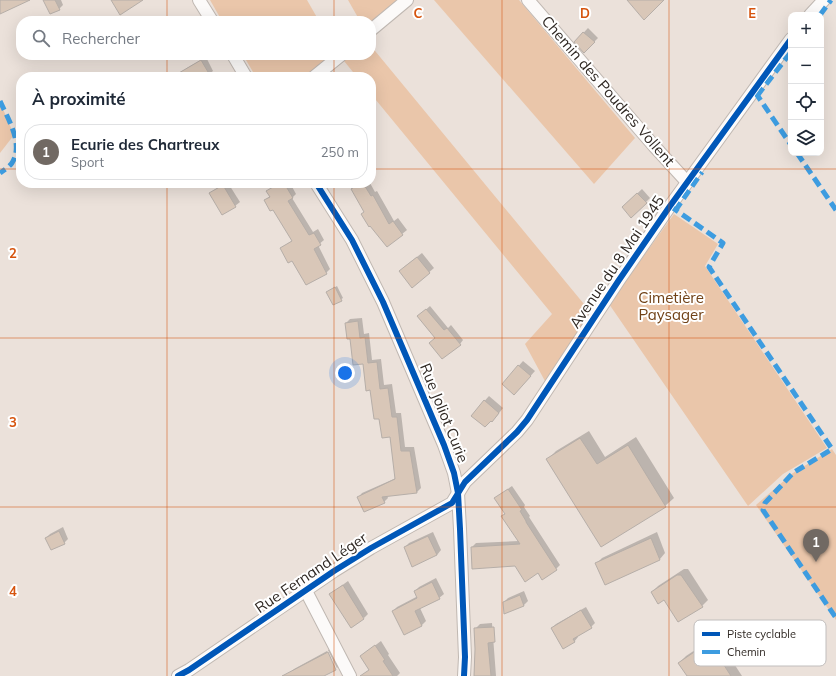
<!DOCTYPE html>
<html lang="fr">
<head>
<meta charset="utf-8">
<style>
	:root { --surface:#fff; --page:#f2f2f3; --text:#1f2937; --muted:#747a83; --line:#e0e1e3; --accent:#716963 }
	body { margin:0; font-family:Mulish,sans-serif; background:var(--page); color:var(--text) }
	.controls { position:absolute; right:12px; top:12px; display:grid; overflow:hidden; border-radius:8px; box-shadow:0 4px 16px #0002 }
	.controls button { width:36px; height:36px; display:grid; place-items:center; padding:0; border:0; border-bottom:1px solid var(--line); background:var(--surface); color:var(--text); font:20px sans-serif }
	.you { position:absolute; left:345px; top:373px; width:14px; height:14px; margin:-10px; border:3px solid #fff; border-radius:50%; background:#1a73e8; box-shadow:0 0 0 6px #1a73e833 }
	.badge { display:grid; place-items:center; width:26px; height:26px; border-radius:50%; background:var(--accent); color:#fff; font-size:13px; font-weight:700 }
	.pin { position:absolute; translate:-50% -33px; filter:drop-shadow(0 1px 2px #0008) }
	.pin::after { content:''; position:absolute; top:21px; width:14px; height:12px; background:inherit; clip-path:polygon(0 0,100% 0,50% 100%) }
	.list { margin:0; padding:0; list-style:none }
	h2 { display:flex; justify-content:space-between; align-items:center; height:52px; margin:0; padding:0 16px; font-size:17px }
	h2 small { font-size:13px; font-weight:400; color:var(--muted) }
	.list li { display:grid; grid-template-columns:26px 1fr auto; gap:12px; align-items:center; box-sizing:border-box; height:56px; margin:0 8px 8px; padding:0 8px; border:1px solid var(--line); border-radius:16px }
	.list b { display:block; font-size:15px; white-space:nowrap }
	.list p { margin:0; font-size:13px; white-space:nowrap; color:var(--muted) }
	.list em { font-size:13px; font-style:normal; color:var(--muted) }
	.icon { flex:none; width:22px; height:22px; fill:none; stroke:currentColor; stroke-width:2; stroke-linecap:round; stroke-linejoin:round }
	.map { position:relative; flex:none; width:836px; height:676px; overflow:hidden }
	.search { position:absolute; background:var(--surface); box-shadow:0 4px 16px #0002; left:16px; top:16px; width:360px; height:44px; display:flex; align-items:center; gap:10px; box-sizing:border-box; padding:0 14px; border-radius:16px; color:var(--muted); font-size:15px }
	.panel { position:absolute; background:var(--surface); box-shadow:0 4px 16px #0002; left:16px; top:72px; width:360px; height:116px; border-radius:16px }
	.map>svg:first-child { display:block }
	.green { fill:#eac6aa }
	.shadow { fill:#0003 }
	.building { fill:#d9c7b8; stroke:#b6aea8 }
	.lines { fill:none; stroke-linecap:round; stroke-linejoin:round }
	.street-casing { stroke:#c0b8b2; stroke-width:14 }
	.street { stroke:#fcfaf9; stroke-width:12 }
	.quiet { stroke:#3d9ce0; stroke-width:5; stroke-dasharray:10 5; stroke-linecap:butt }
	.cycleway-casing { stroke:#fff; stroke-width:8 }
	.cycleway { stroke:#0057b8; stroke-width:6 }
	.grid { fill:none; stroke:#d6540e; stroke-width:1; stroke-opacity:0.55 }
	.labels { text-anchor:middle; stroke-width:4; stroke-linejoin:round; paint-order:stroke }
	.street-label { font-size:15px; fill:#2f2823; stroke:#fff }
	.park-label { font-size:15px; fill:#704116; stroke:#fff }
	.key { fill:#fff; stroke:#c1bebd; stroke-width:1 }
	.key-label { font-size:11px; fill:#2f2823 }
	.grid-label { font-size:13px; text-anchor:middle; font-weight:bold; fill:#d6540e; stroke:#fff; stroke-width:4; stroke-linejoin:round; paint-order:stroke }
</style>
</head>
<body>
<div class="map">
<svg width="836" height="676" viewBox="0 0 836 676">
	<rect width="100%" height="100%" fill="#ebe1da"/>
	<g class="green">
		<path d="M210,0H307L319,21H222Z"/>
		<path d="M348,0H405L371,30V21H360Z"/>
		<path d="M434,0H519L635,138L594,184Z"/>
		<path d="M371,46L593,315L546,383L525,344L552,314L371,94V77H357L340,56L314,77H256L243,55H371Z"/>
		<path d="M0,102L14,135L0,153Z"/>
		<path d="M674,214L718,244L705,266L827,448L783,474L748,506L609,304Z"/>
		<path d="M832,449L836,455V620L756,505L793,473Z"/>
	</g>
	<g class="shadow">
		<path d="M44,0H61L63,5L59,9Z"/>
		<path d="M588,28L598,38L584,52L575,42Z"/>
		<path d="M206,57L213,71L205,77H186L183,72L187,68Z"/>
		<path d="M225,183H228L240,202L235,206L222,213L210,193Z"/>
		<path d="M279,183H290L296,194L292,198L313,232L318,229L324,240L318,245L330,269L326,273L281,248L293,240L273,208L265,200L270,196L267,191Z"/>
		<path d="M348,183H370L375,192L377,191L394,221L398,218L407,230L387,246Z"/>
		<path d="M642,189L650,198L646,202L627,203Z"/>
		<path d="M422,253L434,268L413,286L404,267Z"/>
		<path d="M337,286L343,298L333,304L327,292Z"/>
		<path d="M430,306L448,328L451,325L463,340L460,344L436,338L422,313Z"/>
		<path d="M362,318L364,334L369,333L372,360L381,359L384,385L392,384L396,413H401L405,447H414L421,488L417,492L387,495L388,498L384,502L358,498L362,493L396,478L390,436L380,418L364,363L351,338L346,323L350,319Z"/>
		<path d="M523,361L535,371L518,390L503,384Z"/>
		<path d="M489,396L503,408L496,417L472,415Z"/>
		<path d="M589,431L605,457L636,437L674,498L665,506L601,545L547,460L556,451Z"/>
		<path d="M512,486L525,505L524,507L530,516L529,517L560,565L556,569L538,572L516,565L472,547L476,543L519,541L503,516L505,513L495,498Z"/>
		<path d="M63,527L68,539L64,543L46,538L50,534Z"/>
		<path d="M433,532L441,550L437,555L405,547L409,543Z"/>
		<path d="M657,532L665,553L660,559L596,564L602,558Z"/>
		<path d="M684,569H688L708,600L702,606L664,599L652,592L658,586Z"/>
		<path d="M436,578L444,594L439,598L420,608L426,621L422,625L404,633L393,611L397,607L418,596L415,591L419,587Z"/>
		<path d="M348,581L368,614L364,618L330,594Z"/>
		<path d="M524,591L528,601L524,605L505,612L504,602L508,598Z"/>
		<path d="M586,607L595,623L591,627L577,635L578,637L574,642L552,628L556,624Z"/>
		<path d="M492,623L496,676H474L476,649L475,629L480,624Z"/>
		<path d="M716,636L742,676H688L679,663L686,656Z"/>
		<path d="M381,641L389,654L388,655L400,673L397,676H373L361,656Z"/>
		<path d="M332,648L340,665L337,668L328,650Z"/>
		<path d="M327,651L335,669H336L322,676H292L290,673L294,669Z"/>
	</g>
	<g class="building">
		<path d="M0,0H30L0,14Z"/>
		<path d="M43,0H55L60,10L50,14Z"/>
		<path d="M111,0H143L120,15Z"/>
		<path d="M627,0H664L644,20Z"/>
		<path d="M583,32L595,42L584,53L574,42Z"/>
		<path d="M201,60L211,77H172Z"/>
		<path d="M280,183H284L293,198L288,201L309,235L314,233L321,245L314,249L327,274L306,285L292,261L288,263L280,248L292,241L273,210L270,211L264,200L270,197L266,191Z"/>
		<path d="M361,183H363L371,196L373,195L389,224L393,221L403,235L387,247L370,226L369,227L361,214L364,212L351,189Z"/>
		<path d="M223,185L236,207L222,215L209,193Z"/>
		<path d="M637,193L647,203L631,218L622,207Z"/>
		<path d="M417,257L430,273L412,288L399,271Z"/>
		<path d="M335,287L342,301L333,305L326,292Z"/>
		<path d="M426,309L444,330L447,328L461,345L442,359L429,343L435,338L417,316Z"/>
		<path d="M358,321L360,338L365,337L368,363L377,362L380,389L388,388L392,417H397L401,451H410L417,493L382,497L385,503L364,512L357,497L395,479L390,437L382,438L379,419H374L370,390L366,391L363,364L353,365L350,339H347L345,323Z"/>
		<path d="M518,365L531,376L514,395L502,384Z"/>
		<path d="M484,400L499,413L492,422L491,421L485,427L471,416Z"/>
		<path d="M580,438L597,464L628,445L666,507L601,547L546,459Z"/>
		<path d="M508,489L522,510L520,511L526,521V522L557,570L542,580L538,573L525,582L515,566L472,569L471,547L520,544L501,516L505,514L494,498Z"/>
		<path d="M59,531L65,544L51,550L45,538Z"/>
		<path d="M428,536L437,555L412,567L404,547Z"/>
		<path d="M651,538L660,560L605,585L595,563Z"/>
		<path d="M677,575H681L703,607L678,622L664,600L658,604L651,592Z"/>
		<path d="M432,582L440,599L415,611L422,626L404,635L392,611L417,598L414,591Z"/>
		<path d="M343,585L364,619L351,628L329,594Z"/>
		<path d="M520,595L524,606L504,614L503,602Z"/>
		<path d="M581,610L592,628L573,639L575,642L563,649L551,628Z"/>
		<path d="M494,627L495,642L488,643L491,676H474L475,649L474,628Z"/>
		<path d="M709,642L731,676H687L678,663Z"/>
		<path d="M375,645L385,660L383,661L393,676H360L369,670L360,656Z"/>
		<path d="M328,652L336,670L324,676H282Z"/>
	</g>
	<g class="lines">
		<g class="street-casing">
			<g id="street">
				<path d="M199,0L212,21"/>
				<path d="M528,0L654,146L687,182"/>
				<path d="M810,15L824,0"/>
				<path d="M371,30L407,0"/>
				<path d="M233,55L246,77"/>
				<path d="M314,77L341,55"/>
				<path d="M316,183L352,240L383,302L444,445L454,473L458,493L460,529L465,657L464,676"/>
				<path d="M306,591L350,676"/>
				<path d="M178,676L189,670L334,571L371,548L452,503L465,482L517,432L527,420L619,280L670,206L791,39"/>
			</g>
		</g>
		<use href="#street" class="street"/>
		<g class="quiet">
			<path d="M820,15L831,0"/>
			<path d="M755,92L791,145"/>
			<path d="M757,96L791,52"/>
			<path d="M0,101C8,119 24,144 12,163C9,167 4,170 0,173"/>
			<path d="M797,153L836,210"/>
			<path d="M670,206L723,243L709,267L832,449L793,473L765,503L763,510L836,618"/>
			<path d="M675,211L702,172"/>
		</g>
		<g class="cycleway-casing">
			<g id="cycleway">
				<path d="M316,183L352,240L383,302L444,445L454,473L458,493L460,529L465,657L464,676"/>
				<path d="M178,676L189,670L334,571L371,548L452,503L465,482L517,432L527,420L619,280L670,206L791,39"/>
			</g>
		</g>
		<use href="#cycleway" class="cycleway"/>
	</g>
	<path class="grid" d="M167,0V21M334,0V21M502,0V676M669,0V676M167,55V77M334,55V77M0,169H21M371,169H836M167,183V676M334,183V676M0,338H836M0,507H836"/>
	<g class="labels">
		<g class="street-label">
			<text transform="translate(608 91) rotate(49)" y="5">Chemin des Poudres Vollent</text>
			<text transform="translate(617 262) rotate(-56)" y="5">Avenue du 8 Mai 1945</text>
			<text transform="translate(444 413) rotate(68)" y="5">Rue Joliot Curie</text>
			<text transform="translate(311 573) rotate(-34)" y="5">Rue Fernand Léger</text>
		</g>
		<g class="park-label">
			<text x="671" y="303">Cimetière<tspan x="671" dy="17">Paysager</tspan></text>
		</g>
	</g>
	<rect x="694" y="620" width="132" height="46" rx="6" class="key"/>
	<rect x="702" y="632" width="18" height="4" fill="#0057b8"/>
	<rect x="702" y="650" width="18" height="4" fill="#3d9ce0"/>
	<g class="key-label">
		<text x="727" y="638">Piste cyclable</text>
		<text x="727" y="656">Chemin</text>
	</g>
	<g class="grid-label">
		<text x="418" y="18">C</text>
		<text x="585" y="18">D</text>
		<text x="752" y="18">E</text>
		<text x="13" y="258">2</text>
		<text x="13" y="427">3</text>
		<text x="13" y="596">4</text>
	</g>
</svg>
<div class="controls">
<button>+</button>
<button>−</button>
<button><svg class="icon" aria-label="locate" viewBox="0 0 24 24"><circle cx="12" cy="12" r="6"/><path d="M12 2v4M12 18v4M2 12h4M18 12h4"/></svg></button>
<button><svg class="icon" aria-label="layers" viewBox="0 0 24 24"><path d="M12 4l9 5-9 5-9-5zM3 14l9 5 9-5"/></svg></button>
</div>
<div class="you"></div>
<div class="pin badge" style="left:816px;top:562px">1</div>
<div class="search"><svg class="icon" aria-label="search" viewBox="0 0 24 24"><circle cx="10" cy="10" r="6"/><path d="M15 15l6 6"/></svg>Rechercher</div>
<section class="panel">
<h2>À proximité<small></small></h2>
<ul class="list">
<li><span class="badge">1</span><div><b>Ecurie des Chartreux</b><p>Sport</p></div><em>250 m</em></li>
</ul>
</section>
</div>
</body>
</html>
